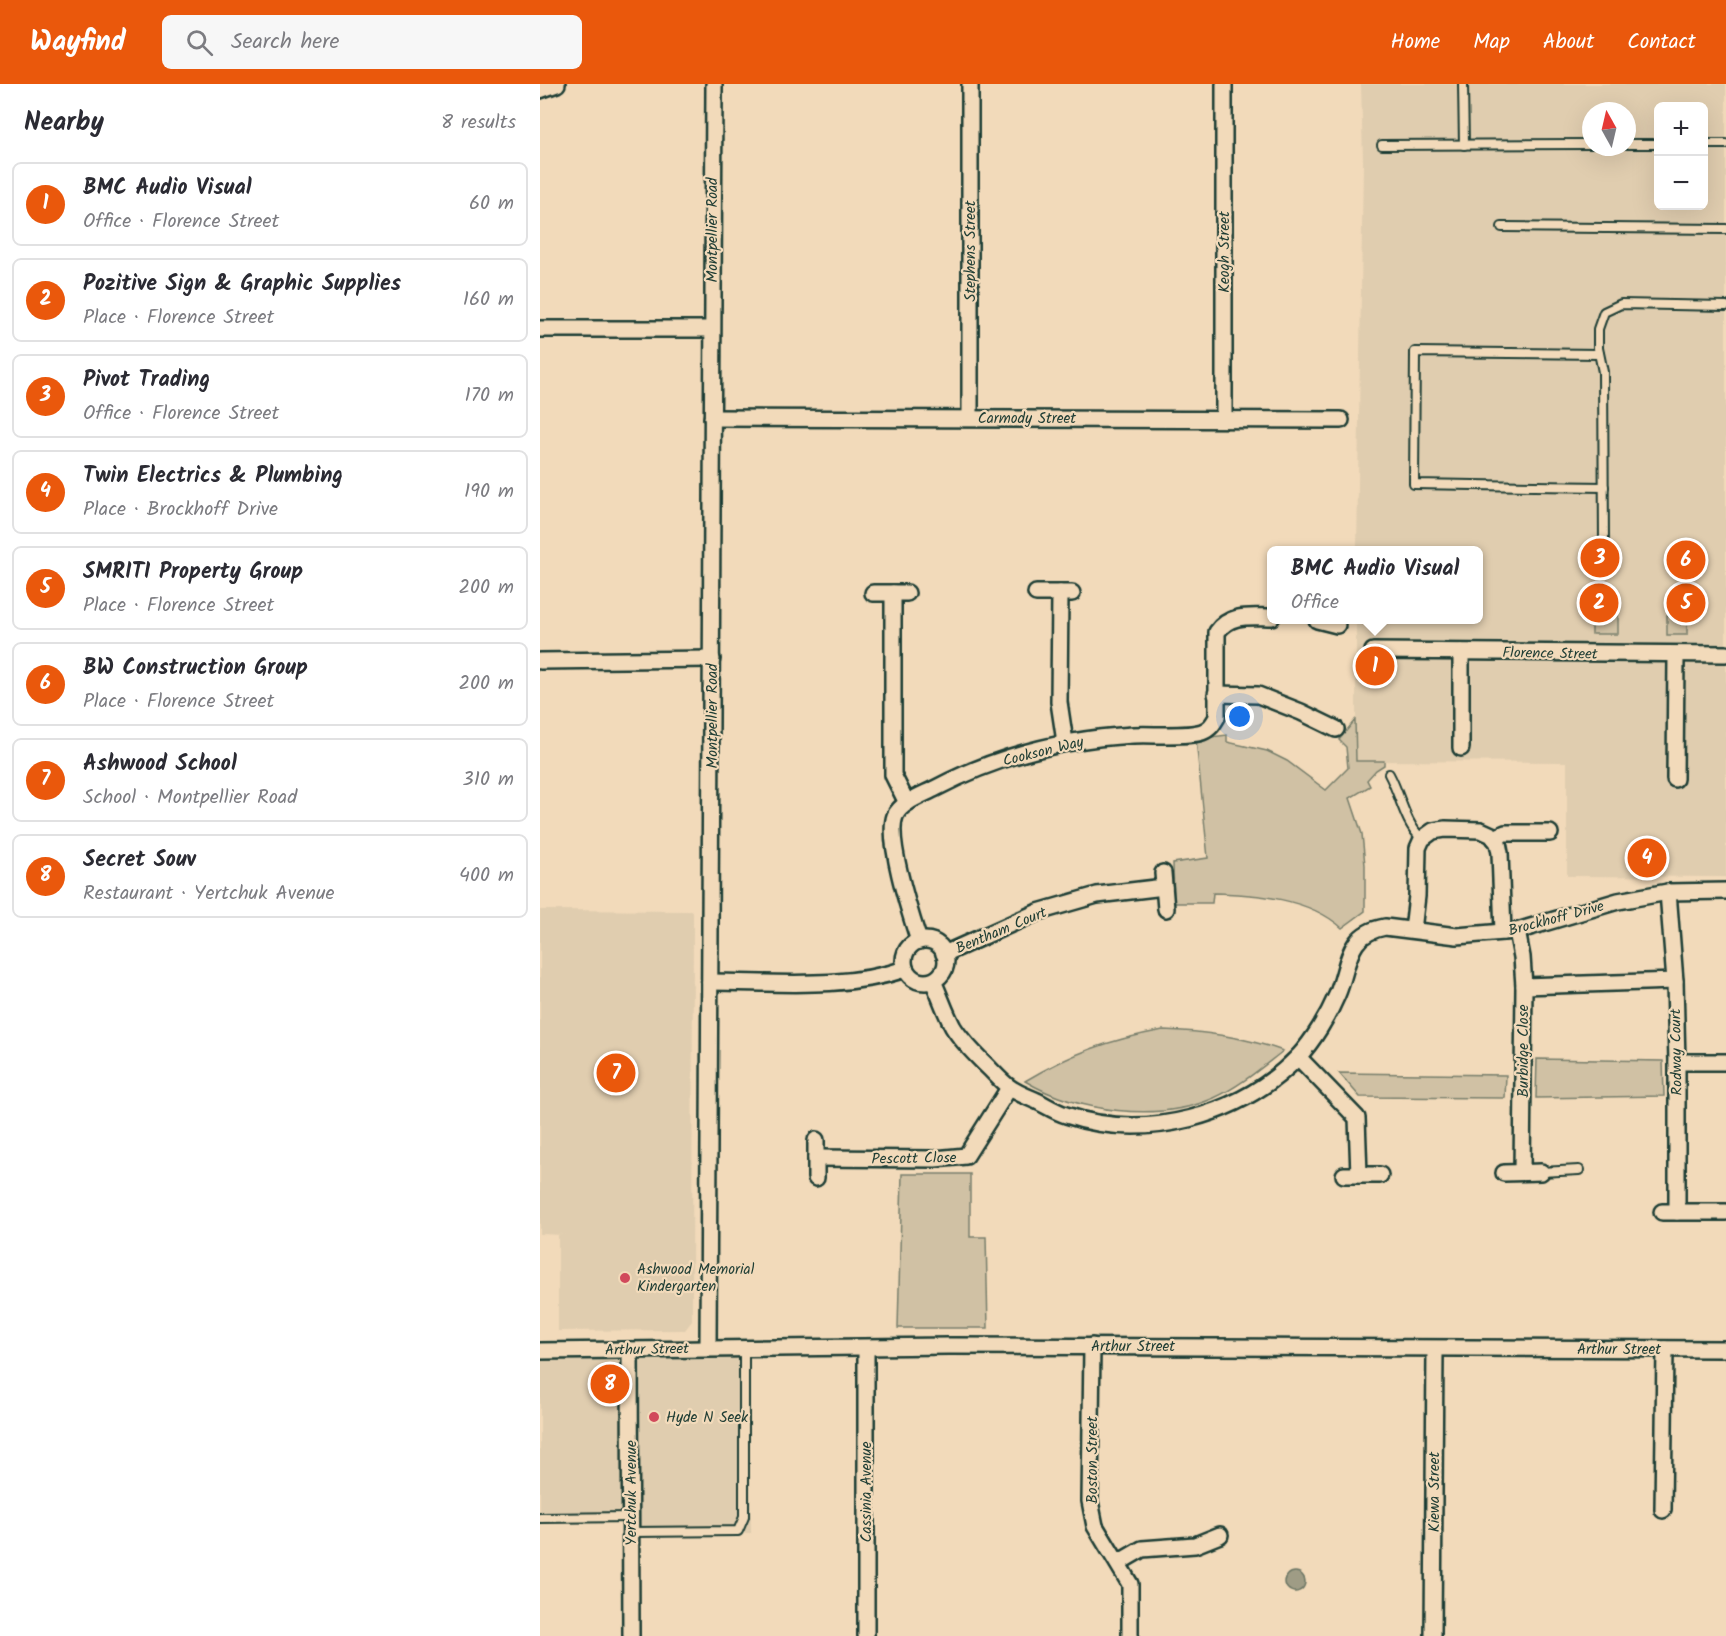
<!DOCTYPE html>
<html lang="en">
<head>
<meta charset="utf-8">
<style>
	:root { --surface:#fff; --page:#f7f7f7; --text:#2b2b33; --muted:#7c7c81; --line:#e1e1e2; --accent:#ea580c }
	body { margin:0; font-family:Kalam,sans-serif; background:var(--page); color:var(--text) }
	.controls { position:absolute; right:18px; top:18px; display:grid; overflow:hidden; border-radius:9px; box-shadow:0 6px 24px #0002 }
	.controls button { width:54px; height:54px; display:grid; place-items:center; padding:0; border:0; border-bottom:2px solid var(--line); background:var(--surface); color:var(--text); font:30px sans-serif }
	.compass { position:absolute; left:1042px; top:18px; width:54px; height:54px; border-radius:50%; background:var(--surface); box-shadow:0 6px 24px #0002; rotate:352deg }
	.you { position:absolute; left:700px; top:633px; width:21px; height:21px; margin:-15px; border:4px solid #fff; border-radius:50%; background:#1a73e8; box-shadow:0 0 0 9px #1a73e833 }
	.badge { display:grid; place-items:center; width:39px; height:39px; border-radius:50%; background:var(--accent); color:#fff; font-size:20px; font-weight:700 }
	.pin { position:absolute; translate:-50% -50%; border:3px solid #fff; box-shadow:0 2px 6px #0006 }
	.popup { position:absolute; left:727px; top:462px; width:216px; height:78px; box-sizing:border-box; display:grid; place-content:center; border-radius:9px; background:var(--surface); filter:drop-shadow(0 2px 4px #0005); font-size:20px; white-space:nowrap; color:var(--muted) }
	.popup b { font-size:22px; color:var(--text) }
	.popup::after { content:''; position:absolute; left:50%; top:100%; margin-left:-12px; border:12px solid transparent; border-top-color:var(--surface) }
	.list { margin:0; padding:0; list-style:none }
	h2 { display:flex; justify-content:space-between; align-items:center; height:78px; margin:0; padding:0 24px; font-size:26px }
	h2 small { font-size:20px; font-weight:400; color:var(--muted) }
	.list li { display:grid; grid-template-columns:39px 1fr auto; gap:18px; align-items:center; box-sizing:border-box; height:84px; margin:0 12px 12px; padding:0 12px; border:2px solid var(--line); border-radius:9px }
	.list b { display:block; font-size:22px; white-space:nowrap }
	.list p { margin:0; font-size:20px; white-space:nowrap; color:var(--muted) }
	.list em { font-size:20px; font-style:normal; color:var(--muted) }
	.icon { flex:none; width:33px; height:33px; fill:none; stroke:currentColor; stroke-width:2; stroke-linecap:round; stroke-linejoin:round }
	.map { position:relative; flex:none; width:1186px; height:1552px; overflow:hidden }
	header { display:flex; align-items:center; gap:36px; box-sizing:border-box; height:84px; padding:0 30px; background:var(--accent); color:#fff }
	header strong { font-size:28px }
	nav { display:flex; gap:33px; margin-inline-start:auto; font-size:21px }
	.search { width:420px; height:54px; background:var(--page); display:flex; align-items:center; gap:15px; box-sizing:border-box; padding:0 21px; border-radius:9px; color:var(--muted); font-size:22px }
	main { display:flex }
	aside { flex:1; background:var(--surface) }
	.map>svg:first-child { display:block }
	.built { fill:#e0cdaf; fill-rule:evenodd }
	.green { fill:#d0c1a4; stroke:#787f6c; stroke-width:1.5 }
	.water { fill:#9f9c85; stroke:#6c7665; stroke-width:1.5 }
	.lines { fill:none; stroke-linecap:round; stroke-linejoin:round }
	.lane-casing { stroke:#1f3d34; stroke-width:12 }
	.street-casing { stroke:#1f3d34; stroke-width:20 }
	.lane { stroke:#f2daba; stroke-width:8 }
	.street { stroke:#f2daba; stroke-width:15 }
	.poi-dot { fill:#d1495b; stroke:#f2daba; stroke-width:2 }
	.labels { text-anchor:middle; stroke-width:4.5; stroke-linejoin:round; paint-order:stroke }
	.street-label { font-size:15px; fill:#1f3d34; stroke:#f2daba }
	.poi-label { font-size:15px; fill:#1f3d34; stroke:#f2daba; text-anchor:start }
</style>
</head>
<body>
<header>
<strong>Wayfind</strong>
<div class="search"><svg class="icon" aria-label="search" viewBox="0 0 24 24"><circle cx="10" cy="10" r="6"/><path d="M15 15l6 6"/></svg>Search here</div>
<nav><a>Home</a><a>Map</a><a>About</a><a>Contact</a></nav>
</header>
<main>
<aside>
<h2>Nearby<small>8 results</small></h2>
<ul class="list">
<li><span class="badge">1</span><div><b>BMC Audio Visual</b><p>Office · Florence Street</p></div><em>60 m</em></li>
<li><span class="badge">2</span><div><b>Pozitive Sign &amp; Graphic Supplies</b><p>Place · Florence Street</p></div><em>160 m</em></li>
<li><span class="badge">3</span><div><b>Pivot Trading</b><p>Office · Florence Street</p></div><em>170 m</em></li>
<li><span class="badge">4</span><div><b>Twin Electrics &amp; Plumbing</b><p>Place · Brockhoff Drive</p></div><em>190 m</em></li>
<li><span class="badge">5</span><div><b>SMRITI Property Group</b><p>Place · Florence Street</p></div><em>200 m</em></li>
<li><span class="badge">6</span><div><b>BW Construction Group</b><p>Place · Florence Street</p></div><em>200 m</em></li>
<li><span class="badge">7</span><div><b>Ashwood School</b><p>School · Montpellier Road</p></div><em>310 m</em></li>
<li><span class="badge">8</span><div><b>Secret Souv</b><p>Restaurant · Yertchuk Avenue</p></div><em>400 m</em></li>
</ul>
</aside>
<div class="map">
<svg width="1186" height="1552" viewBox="0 0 1186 1552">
	<rect width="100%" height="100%" fill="#f2daba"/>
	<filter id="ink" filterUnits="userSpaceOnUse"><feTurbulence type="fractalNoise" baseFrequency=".0167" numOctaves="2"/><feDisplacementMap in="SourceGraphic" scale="12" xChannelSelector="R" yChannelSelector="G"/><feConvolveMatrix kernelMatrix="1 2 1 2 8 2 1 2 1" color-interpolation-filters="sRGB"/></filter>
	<g filter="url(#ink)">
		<g class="built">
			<path d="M821,0H1186V793L1027,792V678L816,677V536H938V466H817L823,78ZM1118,22H1164V122H1118ZM1051,27H1087V63H1051Z"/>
			<path d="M0,826L153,827L152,1237L145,1246L18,1247V1151H24L0,1150Z"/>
			<path d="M208,1270L211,1449L85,1450L84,1439L0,1440V1276Z"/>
		</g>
		<g class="green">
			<rect x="1052" y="531" width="26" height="19"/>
			<rect x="1127" y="531" width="20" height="20"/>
			<path d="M815,636L816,677H844V681L836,686L827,696L830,702L810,714L822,750L825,781V827L802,844C769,814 716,810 673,809L672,819H634L633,779L668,774L656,655L687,651V658L727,667L747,677L786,706L808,684L806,663L799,656Z"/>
			<path d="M623,946C664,947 704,953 743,967C721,984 699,1003 674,1014C618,1039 537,1028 485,997C532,969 569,956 623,946Z"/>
			<path d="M997,975L1123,977L1124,1012L996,1014Z"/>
			<path d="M799,989L966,991L965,1014L820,1013Z"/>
			<path d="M362,1090H430V1153H446L448,1244H358Z"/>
		</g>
		<circle class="water" cx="755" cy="1498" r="10"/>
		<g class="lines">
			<g class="lane-casing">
				<g id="lane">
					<path d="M923,0L924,61"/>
					<path d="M1087,60H1118"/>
					<path d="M1164,60H1186"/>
					<path d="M842,61L1051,60"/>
					<path d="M962,143L1186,145"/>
					<path d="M1059,270L875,268L874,400L1064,403"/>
					<path d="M1064,459L1063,288L1058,264V245L1064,228L1081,220L1186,222"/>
					<path d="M849,690C861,712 864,738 882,755"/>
					<path d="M1001,1088L1039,1086"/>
					<path d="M0,1434L91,1433"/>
					<path d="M92,1448L198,1447L204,1433V1264"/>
				</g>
			</g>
			<g class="street-casing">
				<g id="street">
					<path d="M430,0V334"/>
					<path d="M0,6L17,0"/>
					<path d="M0,245H172"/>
					<path d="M172,334L801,336"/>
					<path d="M684,335V0"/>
					<path d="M333,509H367"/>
					<path d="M353,509V691L367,719"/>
					<path d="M496,509H532"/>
					<path d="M520,509L519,618L525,658"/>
					<path d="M777,536L797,541"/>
					<path d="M833,567L1186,570"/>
					<path d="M0,577L172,575"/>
					<path d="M676,610L718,611L761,628L796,645"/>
					<path d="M921,664V568"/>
					<path d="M1135,695L1136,571"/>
					<path d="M954,754L965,749H1010"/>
					<path d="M623,789L626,825"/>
					<path d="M1128,808L1135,897L1137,978V1128"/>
					<path d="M873,846L877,812L878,764L882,755L893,747L905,745L941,746L952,751L958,759L960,769L963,848"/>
					<path d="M977,847L982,873L984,902L982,1088"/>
					<circle cx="385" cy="877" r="21"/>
					<path d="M379,857C371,832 346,756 355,732C361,718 383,711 396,704C457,672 524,655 593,651C610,650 648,653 662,648C670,645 673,640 677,633V548C690,529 710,533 732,533"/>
					<path d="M404,870L498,828L557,811L624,803"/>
					<path d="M393,897C400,912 405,928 413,943C423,959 436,971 449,984C455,990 462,998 469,1003C477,1009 488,1013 497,1017C507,1022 516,1028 526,1031C605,1058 700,1033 758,973C773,957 788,932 797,911C810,881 805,850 845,843L917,852L963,848L977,847L1078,817L1128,808L1186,807"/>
					<path d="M170,898C234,898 304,906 365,885"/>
					<path d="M984,902L1135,897"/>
					<path d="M758,973L817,1034L819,1091"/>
					<path d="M1137,978H1186"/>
					<path d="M276,1056V1094"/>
					<path d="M276,1074L395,1075L426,1072L469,1004"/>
					<path d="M964,1089L1001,1088"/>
					<path d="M804,1091H840"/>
					<path d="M1122,1128H1186"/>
					<path d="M552,1262L550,1417L555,1442L590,1500V1552"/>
					<path d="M168,1264L174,0"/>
					<path d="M90,1266L91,1552"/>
					<path d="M0,1267L409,1262L1186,1265"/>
					<path d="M1123,1426L1125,1265"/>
					<path d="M578,1479L602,1465L655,1461L680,1451"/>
					<path d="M326,1552V1264"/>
					<path d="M893,1552L895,1265"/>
				</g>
			</g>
			<use href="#lane" class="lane"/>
			<use href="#street" class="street"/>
		</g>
	</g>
	<g class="poi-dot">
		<circle cx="85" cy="1194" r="6"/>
		<circle cx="114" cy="1333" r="6"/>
	</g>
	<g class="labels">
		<g class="street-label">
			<text transform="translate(172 146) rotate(-90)" y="5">Montpellier Road</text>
			<text transform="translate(430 167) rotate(-90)" y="5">Stephens Street</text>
			<text transform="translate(684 168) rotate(-90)" y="5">Keogh Street</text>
			<text x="487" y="339">Carmody Street</text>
			<text transform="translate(1010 569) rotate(1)" y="5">Florence Street</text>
			<text transform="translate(172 632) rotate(-90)" y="5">Montpellier Road</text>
			<text transform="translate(503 667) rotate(-14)" y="5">Cookson Way</text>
			<text transform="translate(1016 834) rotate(-15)" y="5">Brockhoff Drive</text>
			<text transform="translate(461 846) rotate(-23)" y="5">Bentham Court</text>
			<text transform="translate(983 967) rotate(-90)" y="5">Burbidge Close</text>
			<text transform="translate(1136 968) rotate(-91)" y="5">Rodway Court</text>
			<text transform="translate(374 1074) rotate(-1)" y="5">Pescott Close</text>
			<text x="593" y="1267">Arthur Street</text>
			<text transform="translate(107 1265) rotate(-1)" y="5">Arthur Street</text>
			<text x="1079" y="1270">Arthur Street</text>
			<text transform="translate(552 1376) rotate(-90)" y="5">Boston Street</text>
			<text transform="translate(326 1408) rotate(-90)" y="5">Cassinia Avenue</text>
			<text transform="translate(894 1408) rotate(-90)" y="5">Kiewa Street</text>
			<text transform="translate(91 1409) rotate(-90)" y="5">Yertchuk Avenue</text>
		</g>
		<g class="poi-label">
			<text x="97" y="1190">Ashwood Memorial<tspan x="97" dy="17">Kindergarten</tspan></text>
			<text x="126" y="1338">Hyde N Seek</text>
		</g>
	</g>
</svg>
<div class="controls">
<button>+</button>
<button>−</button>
</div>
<svg class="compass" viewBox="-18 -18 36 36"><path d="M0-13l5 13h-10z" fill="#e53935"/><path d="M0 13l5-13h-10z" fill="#7c7c81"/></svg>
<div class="you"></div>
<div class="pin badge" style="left:835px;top:582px">1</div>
<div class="popup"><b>BMC Audio Visual</b>Office</div>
<div class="pin badge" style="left:1059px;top:519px">2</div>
<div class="pin badge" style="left:1060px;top:474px">3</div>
<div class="pin badge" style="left:1107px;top:774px">4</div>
<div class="pin badge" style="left:1146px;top:519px">5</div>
<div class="pin badge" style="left:1146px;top:476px">6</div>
<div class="pin badge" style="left:76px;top:989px">7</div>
<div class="pin badge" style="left:70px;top:1300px">8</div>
</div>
</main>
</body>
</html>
